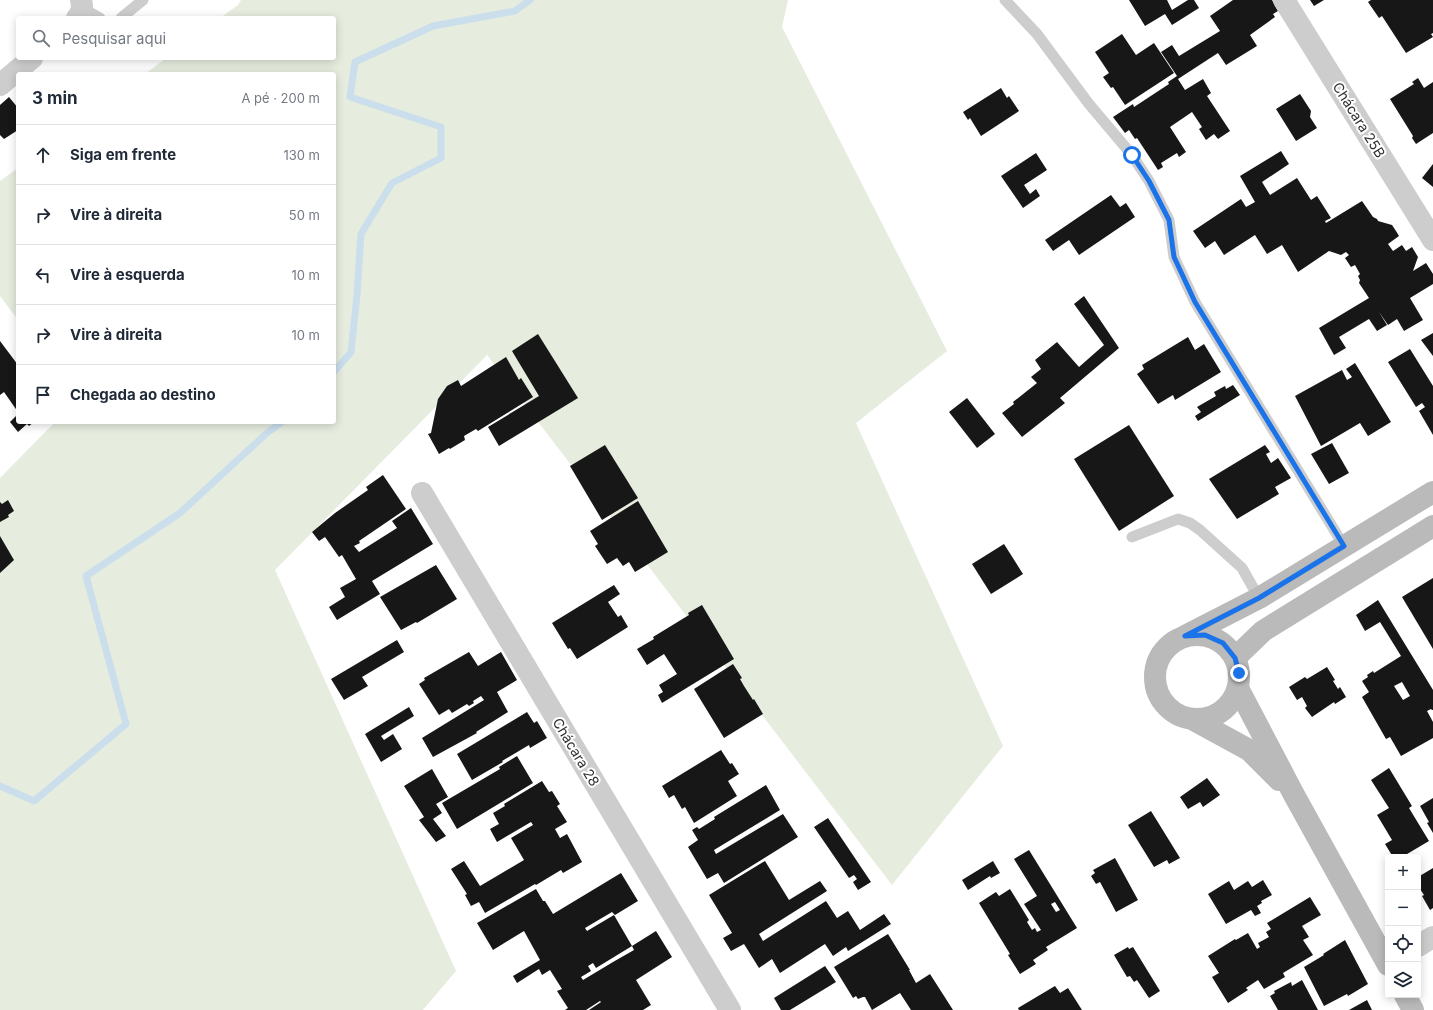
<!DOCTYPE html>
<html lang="pt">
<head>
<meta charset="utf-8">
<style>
	:root { --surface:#fff; --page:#f2f2f3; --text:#1f2937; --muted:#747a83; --line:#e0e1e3 }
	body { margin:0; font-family:Inter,sans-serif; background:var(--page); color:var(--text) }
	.controls { position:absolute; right:12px; bottom:12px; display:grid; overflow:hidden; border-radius:4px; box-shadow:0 2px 10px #0003 }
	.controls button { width:36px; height:36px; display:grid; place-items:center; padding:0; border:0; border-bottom:1px solid var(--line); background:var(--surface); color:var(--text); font:20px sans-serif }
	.stop { position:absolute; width:12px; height:12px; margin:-9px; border:3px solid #1a73e8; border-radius:50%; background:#fff }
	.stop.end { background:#1a73e8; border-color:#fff; box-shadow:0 1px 4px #0008 }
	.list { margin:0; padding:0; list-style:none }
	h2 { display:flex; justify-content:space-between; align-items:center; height:52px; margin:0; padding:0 16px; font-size:17px }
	h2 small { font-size:13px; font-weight:400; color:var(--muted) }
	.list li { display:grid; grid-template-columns:26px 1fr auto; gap:12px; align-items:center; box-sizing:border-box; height:60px; padding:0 16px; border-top:1px solid var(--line) }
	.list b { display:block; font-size:15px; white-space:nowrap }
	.list em { font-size:13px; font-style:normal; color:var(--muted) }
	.icon { flex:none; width:22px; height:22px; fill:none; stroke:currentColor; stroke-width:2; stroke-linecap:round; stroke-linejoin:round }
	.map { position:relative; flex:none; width:1433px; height:1010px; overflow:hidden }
	.search { position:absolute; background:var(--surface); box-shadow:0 2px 10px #0003; left:16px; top:16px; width:320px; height:44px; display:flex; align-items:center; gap:10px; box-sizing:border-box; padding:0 14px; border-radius:4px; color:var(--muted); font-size:15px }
	.panel { position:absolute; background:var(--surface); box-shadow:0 2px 10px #0003; left:16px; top:72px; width:320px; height:352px; border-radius:4px }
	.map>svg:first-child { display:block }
	.green { fill:#e6eddf }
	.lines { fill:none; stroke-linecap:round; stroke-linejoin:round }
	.stream { stroke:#cbdeec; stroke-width:7 }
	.building { fill:#171717; fill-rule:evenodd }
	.lane { stroke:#cdcdcd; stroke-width:11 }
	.street { stroke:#cdcdcd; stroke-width:22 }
	.secondary { stroke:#bababa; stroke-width:22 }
	.route { stroke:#1a73e8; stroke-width:5 }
	.labels { text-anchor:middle; stroke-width:4; stroke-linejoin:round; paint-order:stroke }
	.street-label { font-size:14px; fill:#303030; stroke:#fff }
</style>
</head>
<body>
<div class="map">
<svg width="1433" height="1010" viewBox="0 0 1433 1010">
	<rect width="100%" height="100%" fill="#fff"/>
	<g class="green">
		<path d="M241,0H788L782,27L947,351L856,423L1003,746L892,885L487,355L275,570L456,971L423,1010H0V478L55,422H334V74H145L166,58H334V18H220L238,5Z"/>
		<path d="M18,168V320L0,296V181Z"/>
	</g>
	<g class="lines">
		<g class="stream">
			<path d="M334,372L351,352L357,295L361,234L392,183L441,158V127L350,97L355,62L433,26L515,11L530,0"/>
			<path d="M0,786L34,801L126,724L86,576L180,513L267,433L282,422"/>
		</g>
	</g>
	<g class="building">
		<path d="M1129,0H1167L1172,10L1188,0H1194L1199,8L1172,25L1165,14L1145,26Z"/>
		<path d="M1233,0H1272L1278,11L1273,14L1275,17L1250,35L1257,46L1226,65L1218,53L1178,79L1185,90L1203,79L1211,93L1207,96L1230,131L1218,139L1214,134L1206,140L1199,129L1202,127L1192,112L1170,127L1186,152L1179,157L1177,153L1161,163L1163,167L1158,170L1137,138L1135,139L1129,130L1125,133L1113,117L1133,104L1134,107L1169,84L1168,82L1177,76L1161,52L1172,45L1179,56L1220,31L1210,16Z"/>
		<path d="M1310,0H1324L1314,6Z"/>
		<path d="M1371,0H1433V33L1431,34L1433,37L1406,53L1382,16L1379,18L1368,2Z"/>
		<path d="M1122,34L1136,55L1154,43L1174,73L1125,105L1113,87L1111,88L1103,77L1109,73L1095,52Z"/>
		<path d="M1418,78L1424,88L1433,82V133L1416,144L1412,138L1413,136L1390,99L1414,84L1412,82Z"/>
		<path d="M1001,88L1007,98L1009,96L1019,111L981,136L970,118L968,120L963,112Z"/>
		<path d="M1300,94L1311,111L1310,117L1317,128L1296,141L1276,109Z"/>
		<path d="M9,97L18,108V130L4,139L0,135V105Z"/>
		<path d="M1281,151L1289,164L1262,182L1270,195L1297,178L1311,200L1317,196L1331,218L1325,221L1326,223L1362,201L1373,217L1377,219L1378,221L1392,225L1396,231L1399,236L1388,244L1393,251L1402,245L1406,251L1412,247L1418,257L1413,271L1426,263L1433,274V284L1410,298L1423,320L1404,331L1397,319L1388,325L1379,312L1387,325L1377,331L1369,319L1339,337L1346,348L1334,355L1319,328L1369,298L1359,283L1360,280L1358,276L1360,274L1355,265L1351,267L1345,258L1349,255L1346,252L1341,255L1329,251L1298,272L1282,245L1267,254L1255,235L1224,255L1215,241L1205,248L1193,231L1241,199L1246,207L1255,202L1240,176Z"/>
		<path d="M1036,153L1047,170L1024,185L1030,194L1036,189L1040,196L1023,208L1001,176Z"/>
		<path d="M1433,164V187L1422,178Z"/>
		<path d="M1111,195L1120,207L1126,203L1135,217L1079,255L1069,240L1053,251L1045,240Z"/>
		<path d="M1084,296L1119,348L1060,398L1065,403L1022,437L1002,413L1014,404L1013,402L1037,383L1031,377L1041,369L1035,360L1057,342L1079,367L1104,345L1074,304Z"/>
		<path d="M1433,333V356L1421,340Z"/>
		<path d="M538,334L578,398L499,446L488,427L539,396L512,351Z"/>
		<path d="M1188,337L1195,350L1204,344L1221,372L1175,400L1173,395L1158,404L1137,374L1144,369L1142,365Z"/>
		<path d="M0,341L18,365V412L4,392L0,395Z"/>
		<path d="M1410,349L1433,386V435L1419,411L1425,407L1422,403L1416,407L1388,362Z"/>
		<path d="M506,357L519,380L521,378L533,397L478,431L476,429L464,436L465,440L450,449L449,448L439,454L428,434L431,433L438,399L447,386L458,380L461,386Z"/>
		<path d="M1355,363L1391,422L1368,436L1360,423L1321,446L1295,396L1342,370L1347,380L1352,377L1346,369Z"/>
		<path d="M1233,385L1240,395L1198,421L1195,416L1201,412L1197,407L1216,396L1214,392L1225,386L1226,389Z"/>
		<path d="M967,398L995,434L977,448L949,412Z"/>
		<path d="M18,414V422H34L29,426L27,424L18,432L10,422Z"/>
		<path d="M1129,425L1174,496L1119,531L1074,459Z"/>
		<path d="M1332,443L1349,473L1329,484L1311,454Z"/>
		<path d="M605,445L638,498L602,520L570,466Z"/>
		<path d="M1265,445L1270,452L1266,454L1271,463L1278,458L1291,478L1275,487L1279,494L1237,519L1209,479Z"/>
		<path d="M383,475L406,509L359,541L360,543L354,546L359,552L397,528L392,521L411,508L433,544L372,581L380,594L337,620L329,607L345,597L340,588L356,579L342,555L339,557L325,537L319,541L312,532L335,513L368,490L366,487Z"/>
		<path d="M8,500L14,511L8,515L9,517L0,522V502L2,504Z"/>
		<path d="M638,501L668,552L635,572L629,562L623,566L617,558L607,564L595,546L598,544L590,531Z"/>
		<path d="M0,536L14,560L0,573Z"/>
		<path d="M1004,544L1023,574L991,594L972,564Z"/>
		<path d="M436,565L457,599L417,623L416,622L401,630L380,597Z"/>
		<path d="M1433,578V649L1402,597Z"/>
		<path d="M614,585L620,594L608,602L618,617L621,615L628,627L577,659L570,648L568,649L552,623Z"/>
		<path d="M1378,600L1433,690V710H1432L1431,709L1427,711L1433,722V738L1401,756L1390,737L1386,739L1362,697L1369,692L1362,681L1368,677L1367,675L1373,671L1374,673L1401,656L1380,622L1365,631L1356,615ZM1402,682L1410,696L1403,700L1394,686Z"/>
		<path d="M702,605L734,659L662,703L658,695L663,692L659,685L677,674L664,654L647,665L637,649L654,639L653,637L689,615L688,613Z"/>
		<path d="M397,640L404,652L362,677L368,686L344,700L331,679Z"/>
		<path d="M469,652L478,666L501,652L517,680L497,692L508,712L476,732L477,733L433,757L422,738L484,700L481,696L473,701L474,703L469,706L467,704L452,713L449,709L439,715L419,684L425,680L424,678Z"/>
		<path d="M733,664L742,678L740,679L744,686L753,700L754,699L763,714L724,738L694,689Z"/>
		<path d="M1327,667L1335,680L1333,681L1338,689L1340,687L1346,697L1335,704L1334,702L1312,717L1305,708L1307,706L1302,697L1297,700L1289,687L1305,677L1307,679Z"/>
		<path d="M409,707L414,716L381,736L384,740L393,734L402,749L381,762L365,734Z"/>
		<path d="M527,712L534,723L537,721L547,738L530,748L529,745L502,761L503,762L472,780L457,754Z"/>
		<path d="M721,750L730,764L732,763L739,774L728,781L737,796L694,823L685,807L682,809L674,795L669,798L662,786Z"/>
		<path d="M517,756L533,783L457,829L442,803L500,769L499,767Z"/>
		<path d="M1389,768L1412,806L1409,808L1429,841L1402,857H1393L1385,844L1392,840L1377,815L1389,808L1371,780Z"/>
		<path d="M432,769L448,797L436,804L442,813L433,819L446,836L436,842L419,820L424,817L404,786Z"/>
		<path d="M1207,778L1220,795L1203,807L1200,802L1188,809L1180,797Z"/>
		<path d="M542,781L549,792L552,791L560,804L557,806L567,822L555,829L560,838L567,834L582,862L563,873L561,870L536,885L535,884L485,913L479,902L471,906L465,895L467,894L451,869L464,861L480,886L524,860L511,838L533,825L531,822L497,842L490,829L499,824L493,813L505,806L504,804Z"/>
		<path d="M766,785L780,810L714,850L716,854L783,814L798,837L724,883L718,873L707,879L688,847L698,840L692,830L697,827L699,829L715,819L714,817Z"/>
		<path d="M1433,798V833L1427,823L1429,822L1420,806Z"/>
		<path d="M1151,811L1180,858L1169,864L1167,860L1154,867L1128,825Z"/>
		<path d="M828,818L871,882L858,890L853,882L857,879L854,875L849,878L814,827Z"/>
		<path d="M1029,850L1077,928L1046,947L1048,950L1033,960L1036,964L1020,974L1008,955L1010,954L979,903L996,892L999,896L1010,889L1029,920L1027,922L1032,930L1035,928L1037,932L1041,930L1024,904L1037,896L1014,859ZM1055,902L1060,910L1056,912L1051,904Z"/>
		<path d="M1115,858L1138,900L1116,912L1100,882L1096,884L1091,876L1095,873L1093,870Z"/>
		<path d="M765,861L789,900L820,881L827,891L759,934L763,941L826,901L837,918L848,911L860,930L884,914L891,924L848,951L846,947L833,956L825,944L780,973L772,959L759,968L744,944L731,951L723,938L732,933L709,895Z"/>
		<path d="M993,861L1000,873L991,878L990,876L968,890L962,880Z"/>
		<path d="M1433,868V908L1430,910L1422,896L1424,895L1418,886V877Z"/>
		<path d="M621,873L638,901L615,915L612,912L585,928L587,931L614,915L632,946L596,968L593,963L588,966L591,971L581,977L583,980L613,962L634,950L632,946L656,931L672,957L636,980L651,1005L643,1010H589L601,1002L600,1001L586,1010H565L568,1008L557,991L562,989L550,970L542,975L539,969L517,983L513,976L540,960L524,931L493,950L477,923L536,889L543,901H545L553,914Z"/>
		<path d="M1263,880L1272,895L1261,901L1262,903L1257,906L1261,913L1255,916L1251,910L1226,924L1208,894L1229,881L1234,890L1248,881L1252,887Z"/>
		<path d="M1310,897L1321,915L1302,926L1309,937L1303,940L1313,955L1283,973L1285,977L1264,989L1258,980L1246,988L1248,990L1228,1003L1212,977L1219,973L1208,956L1235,939L1236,940L1248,933L1257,949L1260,947L1258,943L1269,937L1266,932L1271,929L1267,923Z"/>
		<path d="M888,934L910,970H909L916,983L930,974L953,1010H911L900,993L872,1010L865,997H863L858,999L856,996L853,998L834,967Z"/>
		<path d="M1345,940L1368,984L1348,996L1347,994L1324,1006L1304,967L1324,955L1323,954Z"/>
		<path d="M1128,947L1129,949L1133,947L1160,991L1149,998L1137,980L1134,982L1130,976L1127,977L1114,955Z"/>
		<path d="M825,966L836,982L790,1010H781L774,998Z"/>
		<path d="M1302,980L1318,1010H1278L1270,996L1275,993L1274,991L1291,982L1292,986Z"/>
		<path d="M1055,986L1060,993L1068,988L1082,1010H1019L1018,1008Z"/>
		<path d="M1367,1000L1372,1010H1349Z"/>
	</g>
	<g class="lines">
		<g class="lane">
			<path d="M1005,0L1037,34L1089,104L1132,155L1149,181L1169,220L1174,257L1195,302L1344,546"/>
			<path d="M82,8L100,18"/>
			<path d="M121,18L143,0"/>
			<path d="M1132,537L1178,519L1190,523L1200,530L1242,568L1259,598"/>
		</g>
		<g class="street">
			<path d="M1284,0L1433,240"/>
			<path d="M77,18C82,13 83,7 81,0"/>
			<path d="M0,85L32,58"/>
			<path d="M422,493L730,1010"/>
			<path d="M1418,946L1433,937"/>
		</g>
		<g class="secondary">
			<circle cx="1197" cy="677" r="42"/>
			<path d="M1185,636L1259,598L1433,492"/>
			<path d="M1235,658L1263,631L1433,526"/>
			<path d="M1238,688L1293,793L1388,965"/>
			<path d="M1194,720L1249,750L1279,780"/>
			<path d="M1405,995L1413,1010"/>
		</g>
	</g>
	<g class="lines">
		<path class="route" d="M1132,155L1149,181L1169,220L1174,257L1195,302L1344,546L1259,598L1185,636L1205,635L1223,643L1235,658L1239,673"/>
	</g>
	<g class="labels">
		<g class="street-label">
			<text transform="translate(1359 120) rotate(58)" y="5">Chácara 25B</text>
			<text transform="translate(576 752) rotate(59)" y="5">Chácara 28</text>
		</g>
	</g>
</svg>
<div class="controls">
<button>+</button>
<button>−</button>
<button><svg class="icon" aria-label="locate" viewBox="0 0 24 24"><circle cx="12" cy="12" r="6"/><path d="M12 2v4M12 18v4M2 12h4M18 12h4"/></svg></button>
<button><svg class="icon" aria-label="layers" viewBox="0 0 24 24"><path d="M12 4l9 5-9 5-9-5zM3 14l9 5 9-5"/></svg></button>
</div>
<div class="stop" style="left:1132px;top:155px"></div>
<div class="stop end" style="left:1239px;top:673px"></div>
<div class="search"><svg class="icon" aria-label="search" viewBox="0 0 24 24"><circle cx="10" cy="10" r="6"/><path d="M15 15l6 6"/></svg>Pesquisar aqui</div>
<section class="panel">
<h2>3 min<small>A pé · 200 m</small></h2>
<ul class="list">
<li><svg class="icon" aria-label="ahead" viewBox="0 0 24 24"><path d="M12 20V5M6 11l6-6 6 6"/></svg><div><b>Siga em frente</b></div><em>130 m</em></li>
<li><svg class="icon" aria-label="right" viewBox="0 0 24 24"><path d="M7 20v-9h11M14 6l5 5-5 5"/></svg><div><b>Vire à direita</b></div><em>50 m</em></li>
<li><svg class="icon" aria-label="left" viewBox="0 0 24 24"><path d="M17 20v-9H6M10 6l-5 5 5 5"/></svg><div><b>Vire à esquerda</b></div><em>10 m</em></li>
<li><svg class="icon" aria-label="right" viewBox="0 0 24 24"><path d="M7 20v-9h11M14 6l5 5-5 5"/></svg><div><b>Vire à direita</b></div><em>10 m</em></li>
<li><svg class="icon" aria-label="arrive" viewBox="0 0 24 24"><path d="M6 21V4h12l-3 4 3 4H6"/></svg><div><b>Chegada ao destino</b></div></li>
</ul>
</section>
</div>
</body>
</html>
